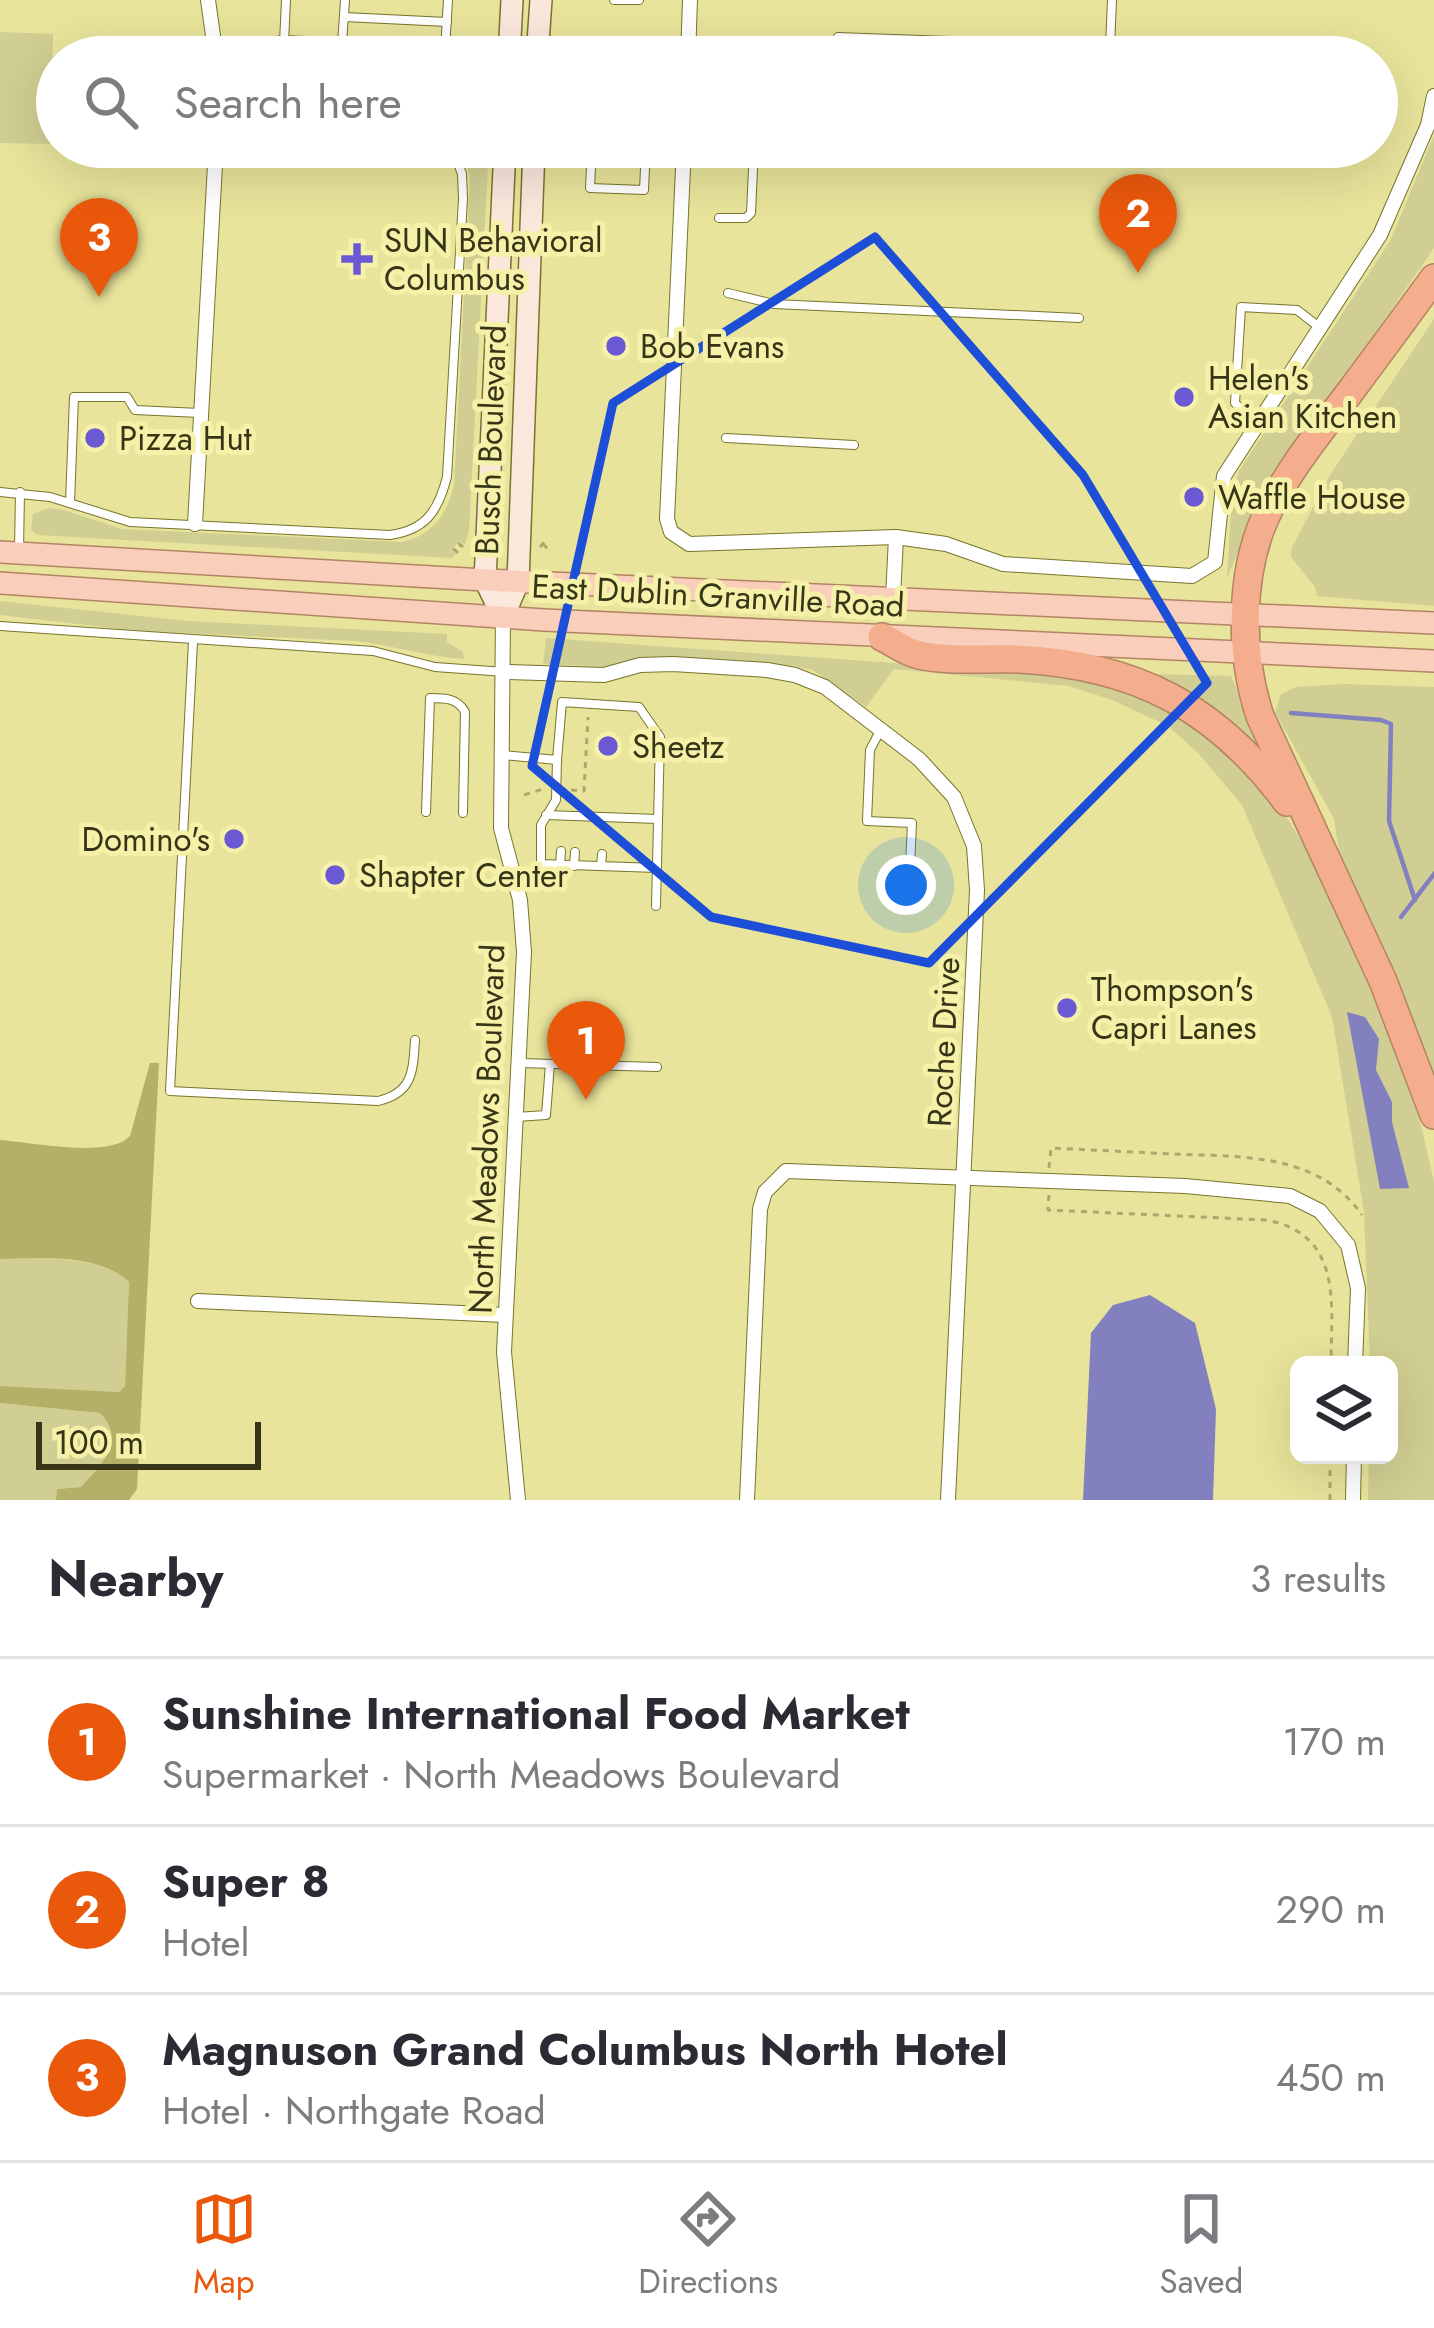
<!DOCTYPE html>
<html lang="en">
<head>
<meta charset="utf-8">
<style>
	:root { --surface:#fff; --page:#f7f7f7; --text:#2b2b33; --muted:#7c7c81; --line:#e1e1e2; --accent:#ea580c }
	body { margin:0; font-family:Jost,sans-serif; background:var(--page); color:var(--text) }
	.controls { position:absolute; right:36px; bottom:36px; display:grid; overflow:hidden; border-radius:18px; box-shadow:0 12px 48px #0002 }
	.controls button { width:108px; height:108px; display:grid; place-items:center; padding:0; border:0; border-bottom:3px solid var(--line); background:var(--surface); color:var(--text); font:60px sans-serif }
	.scale { position:absolute; left:36px; bottom:30px; width:225px; box-sizing:border-box; padding-left:12px; border:6px solid #373518; border-top:0; font-size:33px; line-height:42px; white-space:nowrap; color:#373518; -webkit-text-stroke:9px #f5f1a8; paint-order:stroke }
	.you { position:absolute; left:906px; top:885px; width:42px; height:42px; margin:-30px; border:9px solid #fff; border-radius:50%; background:#1a73e8; box-shadow:0 0 0 18px #1a73e833 }
	.badge { display:grid; place-items:center; width:78px; height:78px; border-radius:50%; background:var(--accent); color:#fff; font-size:39px; font-weight:700 }
	.pin { position:absolute; translate:-50% -99px; filter:drop-shadow(0 3px 6px #0008) }
	.pin::after { content:''; position:absolute; top:63px; width:42px; height:36px; background:inherit; clip-path:polygon(0 0,100% 0,50% 100%) }
	.list { margin:0; padding:0; list-style:none }
	h2 { display:flex; justify-content:space-between; align-items:center; height:156px; margin:0; padding:0 48px; font-size:51px }
	h2 small { font-size:39px; font-weight:400; color:var(--muted) }
	.list li { display:grid; grid-template-columns:78px 1fr auto; gap:36px; align-items:center; box-sizing:border-box; height:168px; padding:0 48px; border-top:3px solid var(--line) }
	.list b { display:block; font-size:45px; white-space:nowrap }
	.list p { margin:0; font-size:39px; white-space:nowrap; color:var(--muted) }
	.list em { font-size:39px; font-style:normal; color:var(--muted) }
	.icon { flex:none; width:66px; height:66px; fill:none; stroke:currentColor; stroke-width:2; stroke-linecap:round; stroke-linejoin:round }
	.map { position:relative; flex:none; width:1434px; height:1500px; overflow:hidden }
	.search { position:absolute; background:var(--surface); box-shadow:0 12px 48px #0002; left:36px; right:36px; top:36px; height:132px; display:flex; align-items:center; gap:30px; box-sizing:border-box; padding:0 42px; border-radius:66px; color:var(--muted); font-size:45px }
	.sheet { height:660px; background:var(--surface) }
	nav { display:flex; justify-content:space-around; align-items:center; box-sizing:border-box; height:168px; border-top:3px solid var(--line); background:var(--surface); font-size:33px; color:var(--muted) }
	nav a { display:grid; justify-items:center; gap:6px }
	nav .on { color:var(--accent) }
	.map>svg:first-child { display:block }
	.green { fill:#d1ce93 }
	.forest { fill:#b4b067 }
	.water { fill:#8380c0 }
	.lines { fill:none; stroke-linecap:round; stroke-linejoin:round }
	.stream { stroke:#8380c0; stroke-width:4.5 }
	.lane-casing { stroke:#78742c; stroke-width:10 }
	.street-casing { stroke:#78742c; stroke-width:16 }
	.secondary-casing { stroke:#78742c; stroke-width:24 }
	.primary-casing { stroke:#b28464; stroke-width:24 }
	.highway-casing { stroke:#b28464; stroke-width:30 }
	.path { stroke:#aca86e; stroke-width:3; stroke-dasharray:6 6; stroke-linecap:butt }
	.lane { stroke:#fff; stroke-width:8 }
	.street { stroke:#fff; stroke-width:14 }
	.secondary { stroke:#fce7dd; stroke-width:21 }
	.primary { stroke:#f9cebb; stroke-width:21 }
	.highway { stroke:#f5ae8d; stroke-width:27 }
	.marked { fill:none; stroke:#1d4ed8; stroke-width:9; stroke-linejoin:round }
	.poi-dot { fill:#6b59d3; stroke:#f5f1a8; stroke-width:4.5 }
	.labels { text-anchor:middle; stroke-width:10; stroke-linejoin:round; paint-order:stroke }
	.poi-label { font-size:33px; fill:#373518; stroke:#f5f1a8; text-anchor:start }
	.street-label { font-size:33px; fill:#373518; stroke:#f5f1a8 }
</style>
</head>
<body>
<div class="map">
<svg width="1434" height="1500" viewBox="0 0 1434 1500">
	<rect width="100%" height="100%" fill="#e8e49b"/>
	<g class="green">
		<path d="M0,32L53,34L50,144L0,143Z"/>
		<path d="M1434,136V248L1262,497L1227,578L1232,493L1239,471L1390,241Z"/>
		<path d="M462,147H489L469,530L465,544L458,542L453,549L456,554L452,558L37,535L31,530L33,514L48,508L64,510L122,529L403,542C433,534 447,515 454,485L470,177Z"/>
		<path d="M1434,319V606L1317,596L1315,587L1291,557V549L1332,472Z"/>
		<path d="M0,601L187,621L447,634V642L462,651L465,659C427,657 393,645 355,641L137,631L0,615Z"/>
		<path d="M546,638L1059,675L1139,693L1208,733L1278,804L1306,848L1336,909L1395,1047L1422,1129L1434,1182V1500H1368L1369,1455H1389V1365H1370L1364,1212L1332,1017L1242,805L1197,752L1168,726L1112,700L1069,686L894,669L866,707L813,670L794,666L652,657L604,667L543,664Z"/>
		<path d="M1151,674L1231,676L1259,742L1254,745Z"/>
		<path d="M1344,684L1434,687V1083L1340,858L1334,819L1275,712L1281,694L1296,687Z"/>
		<path d="M0,1259C41,1259 96,1253 129,1282L125,1386L119,1392L0,1386Z"/>
		<path d="M0,1403L100,1413C126,1441 101,1465 81,1487L57,1489L56,1500H0Z"/>
	</g>
	<path class="forest" d="M150,1063H159L137,1489L129,1500H56L57,1489L81,1487C101,1465 127,1441 100,1413L0,1403V1386L119,1392L125,1386L129,1282C96,1252 41,1259 0,1259V1140C30,1142 110,1159 130,1136Z"/>
	<g class="water">
		<path d="M1347,1012L1365,1017L1379,1039L1376,1070L1392,1102V1122L1409,1188L1380,1189Z"/>
		<path d="M1150,1295L1195,1323L1216,1409L1213,1500H1083L1091,1333L1113,1305Z"/>
	</g>
	<g class="lines">
		<g class="stream">
			<path d="M1291,713L1381,720L1391,724L1389,821L1415,900"/>
			<path d="M1401,917L1434,874"/>
		</g>
		<g class="lane-casing">
			<g id="lane">
				<path d="M614,0H639"/>
				<path d="M344,17L447,22"/>
				<path d="M284,43L286,0"/>
				<path d="M98,44L214,52"/>
				<path d="M342,44L345,0"/>
				<path d="M445,50L448,0"/>
				<path d="M836,57L838,37L1110,47L1112,0"/>
				<path d="M592,147L590,188L644,190L646,147"/>
				<path d="M217,150L273,153"/>
				<path d="M719,218H746L751,213L754,147"/>
				<path d="M728,293L774,304L1079,318"/>
				<path d="M1256,424L1235,403L1241,307L1297,310L1319,327"/>
				<path d="M726,438L854,445"/>
				<path d="M0,492L50,497L130,522L390,535C426,530 438,511 447,477L463,199L462,174L452,147"/>
				<path d="M70,503L74,397H127L135,410L200,413"/>
				<path d="M19,550L20,492"/>
				<path d="M0,626L373,651L435,667L505,672"/>
				<path d="M193,641L170,1091L378,1101C413,1093 413,1071 415,1040"/>
				<path d="M880,731L870,750L867,821L912,823L908,910"/>
				<path d="M503,755L557,760L562,702L639,707L660,737L656,906"/>
				<path d="M557,760L556,800L541,825V864L657,868"/>
				<path d="M426,812L430,698C444,698 458,698 465,712L463,813"/>
				<path d="M546,815L658,819"/>
				<path d="M560,865L561,851"/>
				<path d="M574,866L575,852"/>
				<path d="M601,866L602,854"/>
				<path d="M520,1063L657,1067"/>
				<path d="M516,1117L546,1115L550,1064"/>
			</g>
		</g>
		<g class="street-casing">
			<g id="street">
				<path d="M208,0L216,57"/>
				<path d="M215,52L284,43L573,57"/>
				<path d="M688,57L690,0"/>
				<path d="M684,147L667,519L671,532L689,544L896,537L946,544L1003,564L1192,576L1215,562L1224,476L1380,235L1428,125L1434,96"/>
				<path d="M195,524L216,147"/>
				<path d="M893,598L896,537"/>
				<path d="M503,617L501,828L520,900L524,952L504,1352L518,1500"/>
				<path d="M505,672L604,675L640,665L673,664L767,670L795,675L825,687L919,759L954,797L974,846L977,890L948,1500"/>
				<path d="M198,1301L505,1315"/>
				<path d="M747,1500L760,1209L765,1192L786,1171L1185,1186L1290,1196L1320,1211L1348,1245L1358,1288L1355,1365"/>
				<path d="M1353,1500L1354,1455"/>
			</g>
		</g>
		<g class="secondary-casing">
			<g id="secondary">
				<path d="M509,57L512,0"/>
				<path d="M537,57L541,0"/>
				<path d="M503,617L485,580L505,147"/>
				<path d="M503,617L518,582L534,147"/>
			</g>
		</g>
		<g class="primary-casing">
			<g id="primary">
				<path d="M0,552L485,580L1434,623"/>
				<path d="M0,583L544,620L1434,661"/>
			</g>
		</g>
		<g class="highway-casing">
			<g id="highway">
				<path d="M1434,278C1405,318 1376,357 1347,396C1317,435 1286,473 1265,518C1239,577 1240,656 1260,716L1383,981L1434,1115"/>
				<path d="M882,637C893,642 904,651 916,654C942,662 989,658 1018,659C1136,665 1216,707 1287,802"/>
			</g>
		</g>
		<g class="path">
			<path d="M543,544L548,549L546,553"/>
			<path d="M540,547L545,541"/>
			<path d="M458,553L454,549L459,544L463,547"/>
			<path d="M571,790L584,791L588,717"/>
			<path d="M524,795L543,789"/>
			<path d="M1049,1168L1051,1148C1092,1150 1133,1152 1173,1154C1241,1157 1318,1152 1362,1215"/>
			<path d="M1049,1195L1048,1210L1266,1220C1344,1234 1331,1306 1331,1365"/>
			<path d="M1330,1500V1455"/>
		</g>
		<use href="#lane" class="lane"/>
		<use href="#street" class="street"/>
		<use href="#secondary" class="secondary"/>
		<use href="#primary" class="primary"/>
		<use href="#highway" class="highway"/>
	</g>
	<path class="marked" d="M875,237L1083,475L1207,683L929,963L711,917L532,766L613,403Z"/>
	<g class="poi-dot">
		<path d="M351 241h12v12h12v12h-12v12h-12v-12h-12v-12h12z"/>
		<circle cx="616" cy="346" r="12"/>
		<circle cx="1184" cy="397" r="12"/>
		<circle cx="95" cy="438" r="12"/>
		<circle cx="1194" cy="497" r="12"/>
		<circle cx="608" cy="746" r="12"/>
		<circle cx="234" cy="839" r="12"/>
		<circle cx="335" cy="875" r="12"/>
		<circle cx="1067" cy="1008" r="12"/>
	</g>
	<g class="labels">
		<g class="poi-label">
			<text x="384" y="252">SUN Behavioral<tspan x="384" dy="38">Columbus</tspan></text>
			<text x="640" y="358">Bob Evans</text>
			<text x="1208" y="390">Helen's<tspan x="1208" dy="38">Asian Kitchen</tspan></text>
			<text x="119" y="450">Pizza Hut</text>
			<text x="1218" y="509">Waffle House</text>
			<text x="632" y="758">Sheetz</text>
			<text x="210" y="851" text-anchor="end">Domino's</text>
			<text x="359" y="887">Shapter Center</text>
			<text x="1091" y="1001">Thompson's<tspan x="1091" dy="38">Capri Lanes</tspan></text>
		</g>
		<g class="street-label">
			<text transform="translate(490 440) rotate(-88)" y="12">Busch Boulevard</text>
			<text transform="translate(718 595) rotate(3)" y="12">East Dublin Granville Road</text>
			<text transform="translate(943 1042) rotate(-87)" y="12">Roche Drive</text>
			<text transform="translate(486 1129) rotate(-88)" y="12">North Meadows Boulevard</text>
		</g>
	</g>
</svg>
<div class="controls">
<button><svg class="icon" aria-label="layers" viewBox="0 0 24 24"><path d="M12 4l9 5-9 5-9-5zM3 14l9 5 9-5"/></svg></button>
</div>
<div class="scale">100 m</div>
<div class="you"></div>
<div class="pin badge" style="left:586px;top:1100px">1</div>
<div class="pin badge" style="left:1138px;top:273px">2</div>
<div class="pin badge" style="left:99px;top:297px">3</div>
<div class="search"><svg class="icon" aria-label="search" viewBox="0 0 24 24"><circle cx="10" cy="10" r="6"/><path d="M15 15l6 6"/></svg>Search here</div>
</div>
<section class="sheet">
<h2>Nearby<small>3 results</small></h2>
<ul class="list">
<li><span class="badge">1</span><div><b>Sunshine International Food Market</b><p>Supermarket · North Meadows Boulevard</p></div><em>170 m</em></li>
<li><span class="badge">2</span><div><b>Super 8</b><p>Hotel</p></div><em>290 m</em></li>
<li><span class="badge">3</span><div><b>Magnuson Grand Columbus North Hotel</b><p>Hotel · Northgate Road</p></div><em>450 m</em></li>
</ul>
</section>
<nav>
<a class="on"><svg class="icon" aria-label="map" viewBox="0 0 24 24"><path d="M3 6l6-2 6 2 6-2v14l-6 2-6-2-6 2zM9 4v14M15 6v14"/></svg>Map</a>
<a><svg class="icon" aria-label="directions" viewBox="0 0 24 24"><path d="M12 3l9 9-9 9-9-9zM9 14v-3h6M13 9l2 2-2 2"/></svg>Directions</a>
<a><svg class="icon" aria-label="saved" viewBox="0 0 24 24"><path d="M7 4h10v16l-5-4-5 4z"/></svg>Saved</a>
</nav>
</body>
</html>
